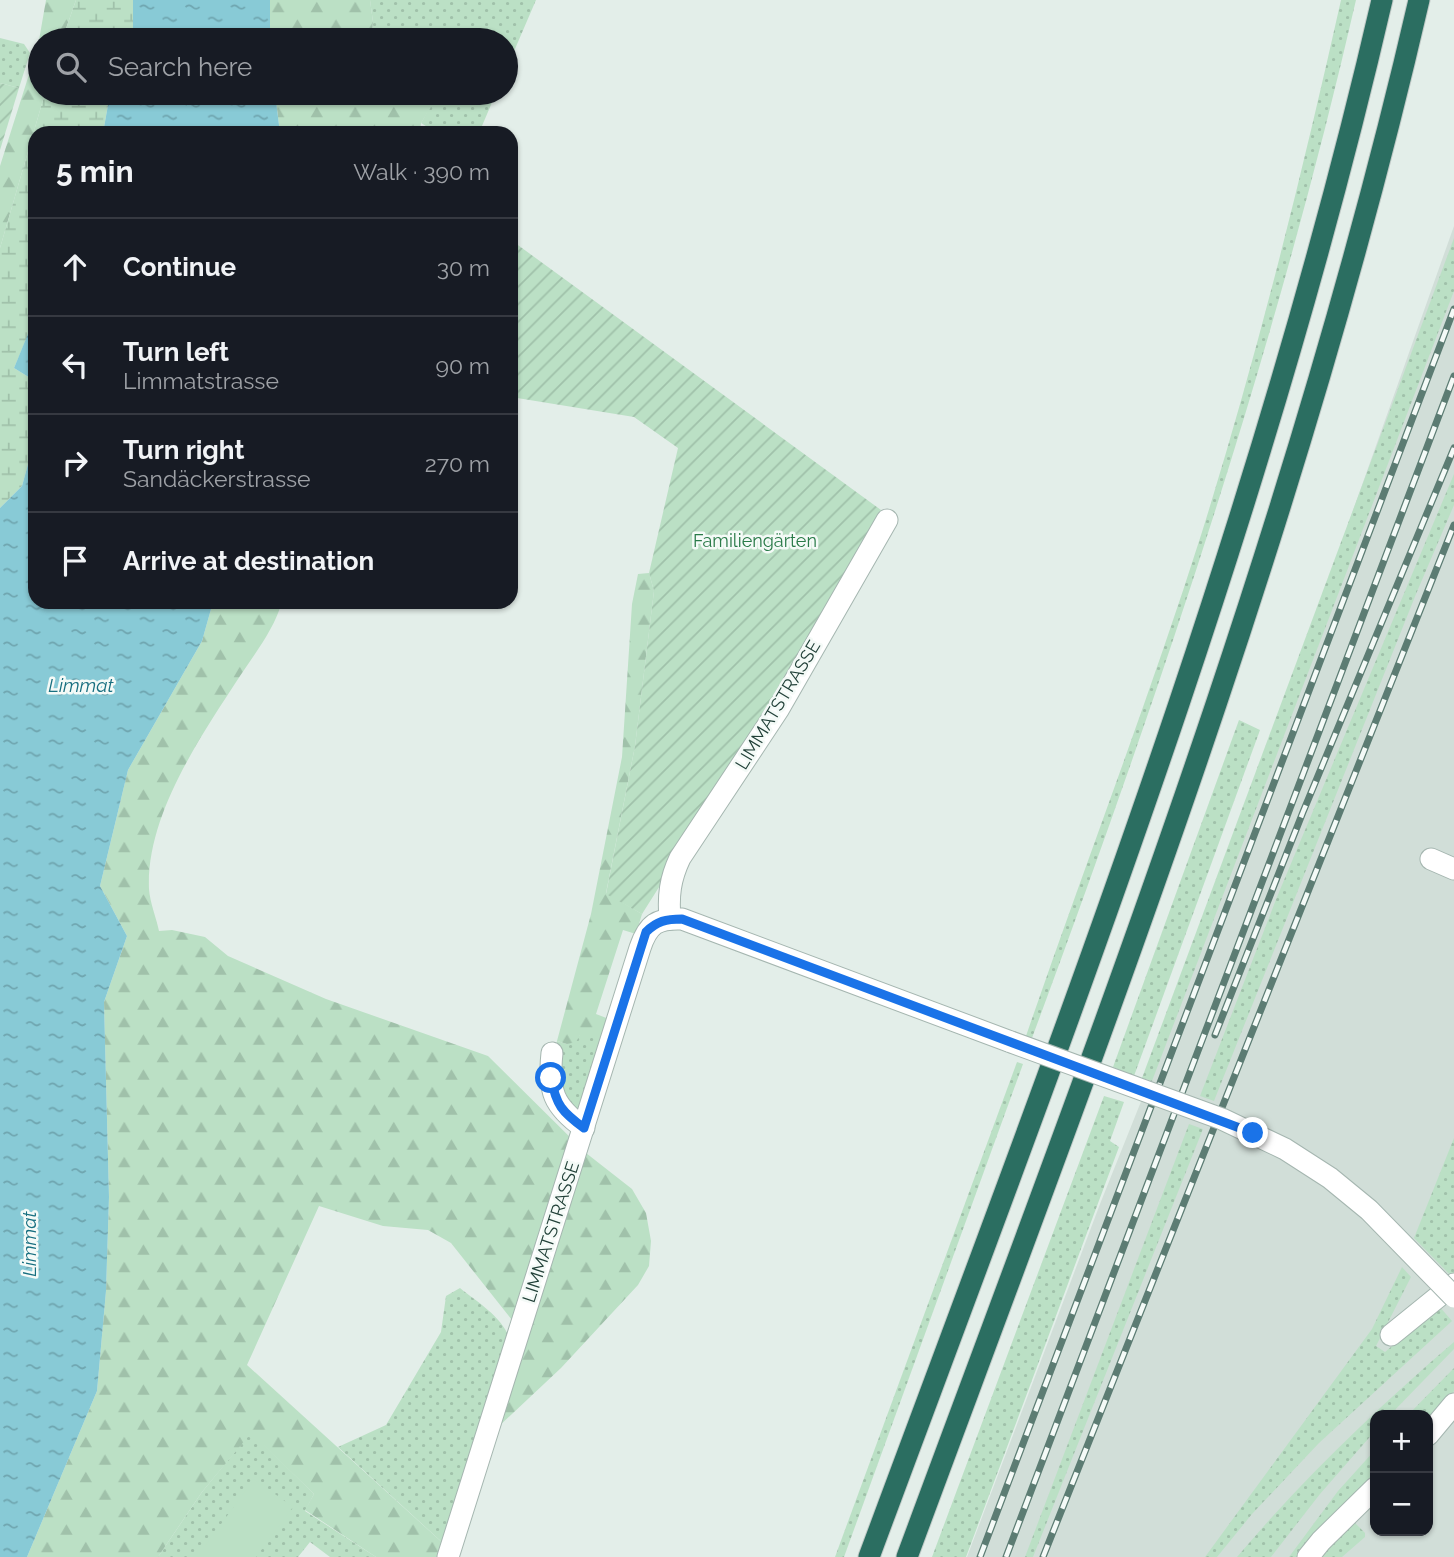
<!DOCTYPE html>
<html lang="en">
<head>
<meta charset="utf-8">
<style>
	:root { --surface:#171b24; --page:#242831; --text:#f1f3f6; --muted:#9ea1a6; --line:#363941 }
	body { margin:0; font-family:Raleway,sans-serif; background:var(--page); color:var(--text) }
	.controls { position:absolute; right:21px; bottom:21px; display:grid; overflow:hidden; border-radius:14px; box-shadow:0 2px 5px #0004 }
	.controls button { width:63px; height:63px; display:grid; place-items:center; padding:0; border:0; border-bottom:2px solid var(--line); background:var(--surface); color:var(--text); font:35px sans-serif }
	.stop { position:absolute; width:21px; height:21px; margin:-16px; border:5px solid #1a73e8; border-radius:50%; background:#fff }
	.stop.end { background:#1a73e8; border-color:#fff; box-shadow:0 2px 7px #0008 }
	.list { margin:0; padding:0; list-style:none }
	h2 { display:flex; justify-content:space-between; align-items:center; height:91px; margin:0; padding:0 28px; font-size:30px }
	h2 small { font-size:23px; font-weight:400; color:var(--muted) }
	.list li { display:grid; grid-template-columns:46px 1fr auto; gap:21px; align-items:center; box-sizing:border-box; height:98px; padding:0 28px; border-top:2px solid var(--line) }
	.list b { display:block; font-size:26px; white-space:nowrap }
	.list p { margin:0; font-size:23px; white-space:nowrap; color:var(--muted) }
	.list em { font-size:23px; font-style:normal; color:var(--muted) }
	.icon { flex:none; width:38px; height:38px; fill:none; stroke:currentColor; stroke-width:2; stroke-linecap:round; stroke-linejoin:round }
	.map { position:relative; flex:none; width:1454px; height:1557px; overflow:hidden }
	.search { position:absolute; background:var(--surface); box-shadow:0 2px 5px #0004; left:28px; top:28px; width:490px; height:77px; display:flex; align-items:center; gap:18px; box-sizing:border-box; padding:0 24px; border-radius:38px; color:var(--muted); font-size:26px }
	.panel { position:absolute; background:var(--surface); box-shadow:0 2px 5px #0004; left:28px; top:126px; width:490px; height:483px; border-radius:21px }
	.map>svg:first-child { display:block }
	.built { fill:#d1ded8; fill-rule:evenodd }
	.grass { fill:url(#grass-dots) }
	.forest { fill:url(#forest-firs) }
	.wetland { fill:url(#wetland-marsh) }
	.park { fill:#bbe0c5 }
	.garden { fill:url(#garden-furrows) }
	.water { fill:url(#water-ripples) }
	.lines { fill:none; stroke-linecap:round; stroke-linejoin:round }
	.minor-casing { stroke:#a5b6b0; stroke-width:23 }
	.highway-casing { stroke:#c1cac7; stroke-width:23 }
	.minor { stroke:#fff; stroke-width:21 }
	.highway { stroke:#2b6e61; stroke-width:21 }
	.rail-casing { stroke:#5c7c73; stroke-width:7 }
	.rail { stroke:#f4faf7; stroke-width:4.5; stroke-dasharray:13; stroke-linecap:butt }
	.minor-bridge-casing { stroke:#a5b6b0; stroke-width:23; stroke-linecap:butt }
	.minor-bridge { stroke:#fff; stroke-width:21 }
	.route { stroke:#1a73e8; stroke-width:9 }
	.labels { text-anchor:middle; stroke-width:5; stroke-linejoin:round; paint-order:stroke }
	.park-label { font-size:18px; fill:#297a48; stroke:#f4faf7 }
	.street-label { font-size:18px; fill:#214038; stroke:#f4faf7 }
	.water-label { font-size:19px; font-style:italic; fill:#176f80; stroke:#f4faf7 }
</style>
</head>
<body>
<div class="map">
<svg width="1454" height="1557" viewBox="0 0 1454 1557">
	<defs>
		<pattern id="grass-dots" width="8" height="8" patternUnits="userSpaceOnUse" patternTransform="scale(1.75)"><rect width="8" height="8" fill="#bbe0c5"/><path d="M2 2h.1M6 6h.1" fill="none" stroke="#a0c1aa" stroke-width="1.8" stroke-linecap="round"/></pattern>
		<pattern id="forest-firs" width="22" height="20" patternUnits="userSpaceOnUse" patternTransform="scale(1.75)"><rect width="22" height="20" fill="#bbe0c5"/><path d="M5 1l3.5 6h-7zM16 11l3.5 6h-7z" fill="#a0c1aa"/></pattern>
		<pattern id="wetland-marsh" width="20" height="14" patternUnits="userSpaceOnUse" patternTransform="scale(1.75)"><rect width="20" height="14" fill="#bbe0c5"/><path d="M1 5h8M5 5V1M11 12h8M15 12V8" fill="none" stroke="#a0c1aa"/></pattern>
		<pattern id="garden-furrows" width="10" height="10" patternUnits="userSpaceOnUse" patternTransform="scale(1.75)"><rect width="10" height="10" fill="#bbe0c5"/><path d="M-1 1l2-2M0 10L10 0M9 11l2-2" fill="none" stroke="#a0c1aa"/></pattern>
		<pattern id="water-ripples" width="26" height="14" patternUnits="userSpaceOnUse" patternTransform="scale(1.75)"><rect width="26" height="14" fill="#88cad6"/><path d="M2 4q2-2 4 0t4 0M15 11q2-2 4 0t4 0" fill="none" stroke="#6fa5af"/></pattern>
	</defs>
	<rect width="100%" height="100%" fill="#e3eee9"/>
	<path class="built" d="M1454,226V1557H967L1100,1204L1160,1054ZM1375,1415H1428V1531H1375Z"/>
	<g class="grass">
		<path d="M370,0H536L506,70V40H371L373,22Z"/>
		<path d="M1341,0H1356C1275,354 1158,698 1032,1038L1026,1036C1084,867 1148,702 1202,532C1257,356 1301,179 1341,0Z"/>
		<path d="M0,38L24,44L30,53L19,88L0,83Z"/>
		<path d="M414,93H496L479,133H437L421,123L430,107Z"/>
		<path d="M1454,238V291L1152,1081L1142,1078Z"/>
		<path d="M1454,474V505L1416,594L1214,1101L1200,1096L1277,897Z"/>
		<path d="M1239,720L1260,730L1134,1076L1113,1067Z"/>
		<path d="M580,1035H607L586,1104L577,1111L570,1110L554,1061L557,1041L567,1044Z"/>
		<path d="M1017,1062L1023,1064L844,1557H835Z"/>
		<path d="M1104,1096L1124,1102L1110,1141L1119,1147L966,1557H932Z"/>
		<path d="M1189,1124L1203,1129L1033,1557H1025Z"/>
		<path d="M1454,1138V1276L1452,1277L1414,1238Z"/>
		<path d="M1402,1267L1411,1277L1376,1346L1385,1352L1439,1306L1452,1321L1319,1443L1252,1514L1217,1557H1205L1372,1329Z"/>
		<path d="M460,1288C477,1302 501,1316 509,1337L445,1545L338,1447L386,1425L441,1332L446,1296Z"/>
		<path d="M1454,1342V1349L1390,1415H1375V1431L1320,1494L1271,1557H1237C1303,1479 1376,1409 1454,1342Z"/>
		<path d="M1454,1368V1391L1437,1416L1428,1425V1415H1408Z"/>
		<path d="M251,1432L314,1494L305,1511L376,1557H330L310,1542L298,1557H158L202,1492Z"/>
		<path d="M1375,1450V1477L1327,1524L1300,1557H1289L1338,1491Z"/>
		<path d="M1350,1518L1365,1533V1537L1342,1557H1315Z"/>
	</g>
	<g class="forest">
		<path d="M46,0H76L62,40H40V93H45L0,248V166L38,46Z"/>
		<path d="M270,0H370L373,22L371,40H270Z"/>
		<path d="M275,93H414L431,107L421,123L420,133H280Z"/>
		<path d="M649,573L654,591L635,746L606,893L642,914L636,934L623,930L596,1014L609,1019L607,1035H580L576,1042L567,1044L557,1041L591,914L622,757L632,604L638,574Z"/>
		<path d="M213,602H282C274,629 256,652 240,676C201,736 146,815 149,889C150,903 156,917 159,931L172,930L205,937L228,956L326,999L488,1056L586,1153L632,1189L646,1213L651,1241L649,1266L638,1285L561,1368L497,1428L527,1339L451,1243L428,1230L383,1226L319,1206L247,1365L445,1545L440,1557H376L305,1510L314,1494L251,1433L202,1492L158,1557H27L97,1391L106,1291L109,1197L104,1002L127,936L100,886L128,770L202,641Z"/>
	</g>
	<g class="wetland">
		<path d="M76,0H133V40H62Z"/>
		<path d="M45,93H119L108,105L103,133H35V324L30,330L14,368L35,381V439L22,486L0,508V248Z"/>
	</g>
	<path class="park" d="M254,1479L293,1507L256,1557H197Z"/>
	<g class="garden">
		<path d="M0,83L19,88L0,150Z"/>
		<path d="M511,240L881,510L871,535L732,772L642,914L606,894L635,746L654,591L649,573L678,448L634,417L511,397Z"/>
	</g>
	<g class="water">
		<rect x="133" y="0" width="137" height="40"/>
		<path d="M119,93H275L280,133H103L108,105Z"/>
		<path d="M35,324V381L14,368L30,329Z"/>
		<path d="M35,439V602H213L202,641L128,770L100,886L127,936L104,1002L109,1197L106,1291L97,1391L27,1557H0V508L22,486Z"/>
	</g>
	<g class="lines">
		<g class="minor-casing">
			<g id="minor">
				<path d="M1431,859L1454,869"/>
				<path d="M670,919C668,896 670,879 680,858L778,710L887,520"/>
				<path d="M552,1053C548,1091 553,1106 584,1128"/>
				<path d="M1391,1335L1454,1284"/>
				<path d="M1428,1435L1454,1404"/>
				<path d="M448,1557L640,948C648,924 657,918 682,919L1011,1042"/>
				<path d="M1308,1557L1321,1541L1375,1488"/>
			</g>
		</g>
		<g class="highway-casing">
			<g id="highway">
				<path d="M869,1557C1059,1045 1259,534 1382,0"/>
				<path d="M907,1557C1097,1044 1296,534 1419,0"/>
			</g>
		</g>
		<use href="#minor" class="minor"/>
		<use href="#highway" class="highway"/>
		<g class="rail-casing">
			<g id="rail">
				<path d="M1215,1035L1303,812L1454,448"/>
				<path d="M980,1557L1454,309"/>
				<path d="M1006,1557L1454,376"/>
				<path d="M1043,1557L1454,525"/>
			</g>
		</g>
		<use href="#rail" class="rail"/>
		<g class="minor-bridge-casing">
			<path id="minor-bridge" d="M1011,1042L1222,1119L1285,1149L1330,1178L1369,1210L1454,1297"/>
		</g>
		<use href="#minor-bridge" class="minor-bridge"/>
	</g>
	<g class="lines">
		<path class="route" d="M551,1078C556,1105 562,1112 584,1128L646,932C657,921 666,919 682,919L1253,1133"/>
	</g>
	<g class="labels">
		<g class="park-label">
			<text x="755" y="547">Familiengärten</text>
		</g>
		<g class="street-label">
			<text transform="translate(778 705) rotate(-59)" y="6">LIMMATSTRASSE</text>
			<text transform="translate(551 1232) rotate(-72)" y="6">LIMMATSTRASSE</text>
		</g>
		<g class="water-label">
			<text x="81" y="692">Limmat</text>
			<text transform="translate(29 1244) rotate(-90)" y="7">Limmat</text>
		</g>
	</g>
</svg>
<div class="controls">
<button>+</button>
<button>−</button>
</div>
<div class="stop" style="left:551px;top:1078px"></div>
<div class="stop end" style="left:1253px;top:1133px"></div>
<div class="search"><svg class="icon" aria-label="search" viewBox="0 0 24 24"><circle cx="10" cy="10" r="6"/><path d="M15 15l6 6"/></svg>Search here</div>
<section class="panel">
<h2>5 min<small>Walk · 390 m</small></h2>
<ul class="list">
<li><svg class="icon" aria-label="ahead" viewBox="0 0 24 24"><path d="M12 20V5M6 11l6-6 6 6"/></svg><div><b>Continue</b></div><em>30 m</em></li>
<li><svg class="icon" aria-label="left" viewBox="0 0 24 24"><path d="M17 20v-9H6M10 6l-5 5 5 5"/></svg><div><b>Turn left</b><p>Limmatstrasse</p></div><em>90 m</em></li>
<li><svg class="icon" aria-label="right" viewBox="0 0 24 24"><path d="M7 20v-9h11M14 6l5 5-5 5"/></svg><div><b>Turn right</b><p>Sandäckerstrasse</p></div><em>270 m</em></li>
<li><svg class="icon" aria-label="arrive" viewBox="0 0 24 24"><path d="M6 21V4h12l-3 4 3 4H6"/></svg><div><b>Arrive at destination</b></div></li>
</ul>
</section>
</div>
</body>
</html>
